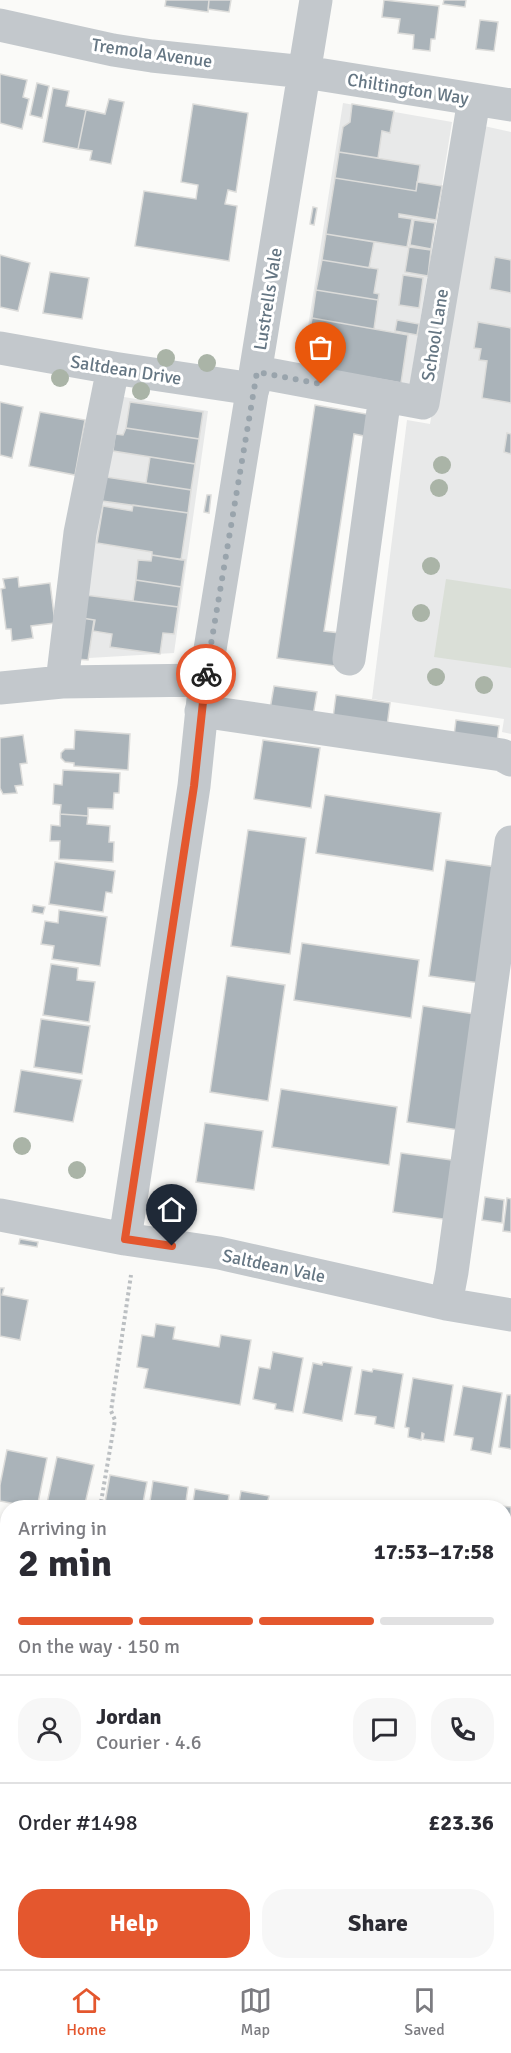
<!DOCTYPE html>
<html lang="en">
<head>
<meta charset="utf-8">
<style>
	body { margin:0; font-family:Signika,sans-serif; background:#f7f7f7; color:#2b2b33; height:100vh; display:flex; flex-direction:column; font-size:22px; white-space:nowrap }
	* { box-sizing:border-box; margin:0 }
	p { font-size:20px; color:#7c7c81 }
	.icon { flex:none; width:33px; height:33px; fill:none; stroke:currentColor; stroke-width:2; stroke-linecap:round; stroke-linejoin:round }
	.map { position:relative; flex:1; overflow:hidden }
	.details { position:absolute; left:0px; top:1500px; width:512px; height:470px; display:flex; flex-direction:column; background:#fff; border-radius:24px 24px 0 0; box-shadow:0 3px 9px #0003 }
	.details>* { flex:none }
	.pin { position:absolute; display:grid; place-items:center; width:51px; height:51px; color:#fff; margin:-62px -26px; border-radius:50% 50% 50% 0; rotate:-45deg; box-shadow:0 0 6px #0007 }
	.pin .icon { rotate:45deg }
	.courier { position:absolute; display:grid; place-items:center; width:60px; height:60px; margin:-30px; border:4px solid #e4572e; border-radius:50%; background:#fff; color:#222; box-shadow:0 2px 8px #0007 }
	.overview em { font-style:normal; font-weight:700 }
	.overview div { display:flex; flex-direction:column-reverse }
	.overview { display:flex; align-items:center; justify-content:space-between; height:102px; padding:0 18px }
	h1 { font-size:39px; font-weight:700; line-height:45px }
	.bar { display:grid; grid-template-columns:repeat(4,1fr); gap:9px 6px; align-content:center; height:72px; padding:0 18px }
	.bar i { height:8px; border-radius:4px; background:#e1e1e2 }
	.bar .on { background:#e4572e }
	.bar p { grid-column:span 4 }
	.line { display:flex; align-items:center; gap:15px; padding:0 18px; border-top:2px solid #e1e1e2 }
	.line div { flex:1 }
	.round { display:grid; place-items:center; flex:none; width:63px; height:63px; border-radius:24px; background:#f7f7f7 }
	.action { display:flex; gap:12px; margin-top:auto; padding:12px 18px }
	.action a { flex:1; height:69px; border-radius:24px; background:#e4572e; color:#fff; font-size:24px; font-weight:700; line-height:69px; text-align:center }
	.action a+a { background:#f7f7f7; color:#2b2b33 }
	.dock { display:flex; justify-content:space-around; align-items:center; height:84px; border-top:2px solid #e1e1e2; background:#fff; font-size:16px; color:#7c7c81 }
	.dock a { display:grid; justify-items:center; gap:3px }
	.dock .on { color:#e4572e }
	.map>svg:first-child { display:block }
</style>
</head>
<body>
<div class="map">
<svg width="511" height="1969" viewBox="0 0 511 1969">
	<rect width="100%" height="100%" fill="#fafaf8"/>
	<!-- built -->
	<path fill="#e8e9e9" d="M343,103L452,122L410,384L302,365Z
		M484,126L511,132V734L502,732L504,719L372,699L407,420L430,424L479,131Z
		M94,392L208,411L174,653L55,660Z"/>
	<!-- green -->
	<path fill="#dadfd7" d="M446,579L511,589V668L434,657Z"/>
	<!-- building -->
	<path fill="#aab3b9" stroke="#dcdcda" stroke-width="1.5" d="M166,0H209L208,12L165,6Z
		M209,0H231L229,12L208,9Z
		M384,0L439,6L435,39H431L430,51L413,49L414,35L398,33L400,19L382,17Z
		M444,0H466L465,7L443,4Z
		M480,20L498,22L494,51L476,49Z
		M0,74L27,80L23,97L29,99L22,129L0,123Z
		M37,83L49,86L42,118L30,115Z
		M53,88L69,91L66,106L86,110L78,149L43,142Z
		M109,99L124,102L111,164L90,160L92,151L78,149L86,110L105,114Z
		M193,104L248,113L236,192L228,190L225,204L237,206L229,261L135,246L144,191L196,199L198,185L181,182Z
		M352,104L394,111L390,133L382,131L378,158L339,152L343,127L350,122Z
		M339,152L420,165L416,191L335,178Z
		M335,178L416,191L417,182L442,186L436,220L399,214V217L412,219L407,247L326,234Z
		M313,207L317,208L314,225L310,224Z
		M414,220L435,223L431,249L410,245Z
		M326,234L374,242L369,268L322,260Z
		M409,247L431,250L428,276L405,272Z
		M0,255L30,263L18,311L0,307Z
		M495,257L511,260V293L490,289Z
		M322,260L378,269L374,293L379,294L378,300L316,290Z
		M50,272L89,278L82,319L43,313Z
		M403,275L423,278L419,308L399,305Z
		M316,290L378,300L374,329L312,318Z
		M312,318L408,335L401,383L303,366Z
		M397,320L419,324L417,335L395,331Z
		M478,322L511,328V403L482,398L487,361L479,360L481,349L474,348Z
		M0,402L23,407L12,458L0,455Z
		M130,402L203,412L199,439L126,428Z
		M315,405L372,415L369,437L354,434L324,631L340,633L335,666L277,658Z
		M40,412L85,420L75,475L29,466Z
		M126,428L199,439L195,464L113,451L115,434L123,435Z
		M507,433L511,434V454L504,452Z
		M150,457L195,464L191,490L146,483Z
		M106,477L191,490L188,513L102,501Z
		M207,495H211L209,513L204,512Z
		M133,505L188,513L181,560L152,555V552L97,543L103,506L132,511Z
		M152,555L185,560L181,587L136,580L138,560L151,561Z
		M18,577L19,587L50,583L55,623L31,626L33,638L12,641L11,629H6L1,589L5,588L3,579Z
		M136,580L181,587L178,607L133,601Z
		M85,595L178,607L174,634L163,633L160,654L110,647L112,634L93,631L95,620L82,618Z
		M82,618L94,620L88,660L76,659Z
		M274,686L317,692L313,716L270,709Z
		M336,695L390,703L387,726L333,718Z
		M456,720L499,726L497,742L454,736Z
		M75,730L130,734L128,770L74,766V763L65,762L61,758V753L65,749H74Z
		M23,735L27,763L20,764L23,785L15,786L17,793L3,794L0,788V738Z
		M263,740L320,748L311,808L254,799Z
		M63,770L120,773L119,793H114L113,809L88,808V816L60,814L61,805L53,804L54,784L62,785Z
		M325,795L441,813L433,871L316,853Z
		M60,814L88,816L87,824L110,826L109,842H114L113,862L59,859L60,841H50L51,825L60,826Z
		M248,830L306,838L290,954L231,946Z
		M446,860L504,868L487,984L429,976Z
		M55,862L115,871L112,893L106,892L103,912L49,904Z
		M33,905L45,907L43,914L32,912Z
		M59,910L107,917L100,966L52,959L54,946L41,944L45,921L58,923Z
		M302,943L419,960L411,1018L294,1000Z
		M51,964L78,968L77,980L95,982L89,1022L43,1015Z
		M227,976L285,985L268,1101L210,1092Z
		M423,1006L481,1015L465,1131L407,1122Z
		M41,1019L90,1026L82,1074L34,1067Z
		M21,1070L82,1080L73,1122L14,1112Z
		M281,1089L397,1107L389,1165L272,1147Z
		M205,1123L263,1131L254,1190L196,1182Z
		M401,1153L459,1161L450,1220L393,1212Z
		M485,1197L504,1200L502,1223L482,1220Z
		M507,1198L511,1199V1232L503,1231Z
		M20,1239L38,1242L37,1247L19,1244Z
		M0,1288H4L2,1295L28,1300L20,1340L0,1336Z
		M156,1324L175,1327L173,1339L219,1347L221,1335L251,1340L240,1405L144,1388L148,1369L137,1367L142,1335L154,1337Z
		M273,1352L303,1358L293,1412L275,1409L276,1404L253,1399L259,1367L270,1369Z
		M323,1362L352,1367L342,1421L303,1413L313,1363L322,1365Z
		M373,1369L403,1374L394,1428L375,1424L376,1417L355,1414L362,1370L372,1372Z
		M413,1378L453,1385L444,1442L423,1439L424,1434L422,1433L421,1440L408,1437L409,1428L405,1427Z
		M463,1386L502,1393L491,1454L471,1450L473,1438L454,1435Z
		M507,1395H511V1449L499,1447Z
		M7,1450L47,1458L37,1508L0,1501V1485Z
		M57,1457L94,1465L84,1508H46Z
		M110,1475L147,1482L142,1508H104Z
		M153,1481L188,1487L185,1508H149Z
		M195,1489L229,1495L227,1508H192Z
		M241,1491L269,1496L267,1504H273L272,1508H238Z
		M501,1506L511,1507V1525L504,1524V1508H501Z
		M504,1544L511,1545L504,1585Z
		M504,1702L511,1703L504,1733Z
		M508,1728L511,1729V1745L504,1743Z
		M504,1894L511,1896V1937L504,1935Z
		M4,1912L8,1913V1958L4,1956L0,1963V1919Z
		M15,1962H32L28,1969Z
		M66,1962H117L112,1969H73L74,1967Z
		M126,1962H163L159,1969H118L121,1963L124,1965Z"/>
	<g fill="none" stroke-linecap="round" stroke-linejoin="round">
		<!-- path -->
		<path stroke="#bbbfc2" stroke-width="4" stroke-dasharray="3 3" stroke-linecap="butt" d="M100,1508L115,1420L111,1411L131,1275"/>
		<!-- minor -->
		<path stroke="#c3c8cc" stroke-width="33" d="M0,25L113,50L152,56L305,72L511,105
			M0,348L113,368L253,389
			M257,372L423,403L474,100
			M349,659L385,396
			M62,682L80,533L113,368
			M0,688L62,682L205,680
			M201,711L502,755L511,760
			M0,1215L125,1239L219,1253L446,1304L511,1315
			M125,1239L194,786L205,680L316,0
			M446,1304L452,1272L511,842
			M0,1554L8,1555
			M504,1651L511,1652
			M0,1724L8,1713
			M0,1867L8,1868
			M416,1962L438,1969
			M220,1969L223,1962"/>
	</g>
	<!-- trees -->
	<g fill="#aab4a7">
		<circle cx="166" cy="358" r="9"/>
		<circle cx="207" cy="363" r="9"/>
		<circle cx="60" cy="378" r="9"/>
		<circle cx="141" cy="391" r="9"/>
		<circle cx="442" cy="465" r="9"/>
		<circle cx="439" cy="488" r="9"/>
		<circle cx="431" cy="566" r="9"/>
		<circle cx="421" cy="613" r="9"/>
		<circle cx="436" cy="677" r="9"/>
		<circle cx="484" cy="685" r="9"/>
		<circle cx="22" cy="1146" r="9"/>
		<circle cx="77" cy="1170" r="9"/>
	</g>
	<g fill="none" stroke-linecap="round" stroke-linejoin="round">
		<!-- done -->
		<path stroke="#99a4ac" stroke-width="6" stroke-dasharray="0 10.8" d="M206,674L257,372L321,384"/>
		<!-- route -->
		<path stroke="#e4572e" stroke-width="8" d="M172,1246L125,1239L194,786L206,674"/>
	</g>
	<g text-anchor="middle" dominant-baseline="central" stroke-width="6" stroke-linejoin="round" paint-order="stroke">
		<!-- street labels -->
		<g font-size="18" fill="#657683" stroke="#fff">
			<text transform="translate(152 53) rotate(8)">Tremola Avenue</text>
			<text transform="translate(408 89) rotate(9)">Chiltington Way</text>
			<text transform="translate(268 299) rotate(-81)">Lustrells Vale</text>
			<text transform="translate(435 335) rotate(-81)">School Lane</text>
			<text transform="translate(126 370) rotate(9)">Saltdean Drive</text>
			<text transform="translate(274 1266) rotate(12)">Saltdean Vale</text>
		</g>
	</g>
</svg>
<div class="pin" style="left:321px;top:384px;background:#ea580c"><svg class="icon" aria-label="bag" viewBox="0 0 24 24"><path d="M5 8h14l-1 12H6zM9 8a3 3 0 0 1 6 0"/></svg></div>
<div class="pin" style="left:172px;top:1246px;background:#1f2937"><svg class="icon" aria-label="home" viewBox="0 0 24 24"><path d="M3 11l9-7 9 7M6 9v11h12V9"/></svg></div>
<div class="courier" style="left:206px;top:674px"><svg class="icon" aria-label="bike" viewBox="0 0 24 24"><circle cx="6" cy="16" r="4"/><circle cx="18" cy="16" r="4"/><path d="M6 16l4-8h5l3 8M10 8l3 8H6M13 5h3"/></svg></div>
<section class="details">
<div class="overview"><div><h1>2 min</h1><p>Arriving in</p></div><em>17:53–17:58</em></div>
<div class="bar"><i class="on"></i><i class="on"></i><i class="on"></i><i></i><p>On the way · 150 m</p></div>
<div class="line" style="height:108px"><a class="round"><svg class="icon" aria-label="person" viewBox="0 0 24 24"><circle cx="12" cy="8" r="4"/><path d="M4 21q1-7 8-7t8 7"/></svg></a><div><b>Jordan</b><p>Courier · 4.6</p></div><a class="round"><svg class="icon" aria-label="chat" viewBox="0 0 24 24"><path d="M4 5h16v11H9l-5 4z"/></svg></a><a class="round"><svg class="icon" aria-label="phone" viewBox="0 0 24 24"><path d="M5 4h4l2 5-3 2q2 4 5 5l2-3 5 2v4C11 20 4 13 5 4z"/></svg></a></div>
<div class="line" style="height:78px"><div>Order #1498</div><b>£23.36</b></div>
<div class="action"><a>Help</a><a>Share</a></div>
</section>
</div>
<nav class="dock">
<a class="on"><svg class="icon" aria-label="home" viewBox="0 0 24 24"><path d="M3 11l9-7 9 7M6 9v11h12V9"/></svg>Home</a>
<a><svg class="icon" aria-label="map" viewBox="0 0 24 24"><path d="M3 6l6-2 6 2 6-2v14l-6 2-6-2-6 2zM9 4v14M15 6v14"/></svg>Map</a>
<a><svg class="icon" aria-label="saved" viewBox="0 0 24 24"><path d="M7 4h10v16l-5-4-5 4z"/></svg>Saved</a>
</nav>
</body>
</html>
